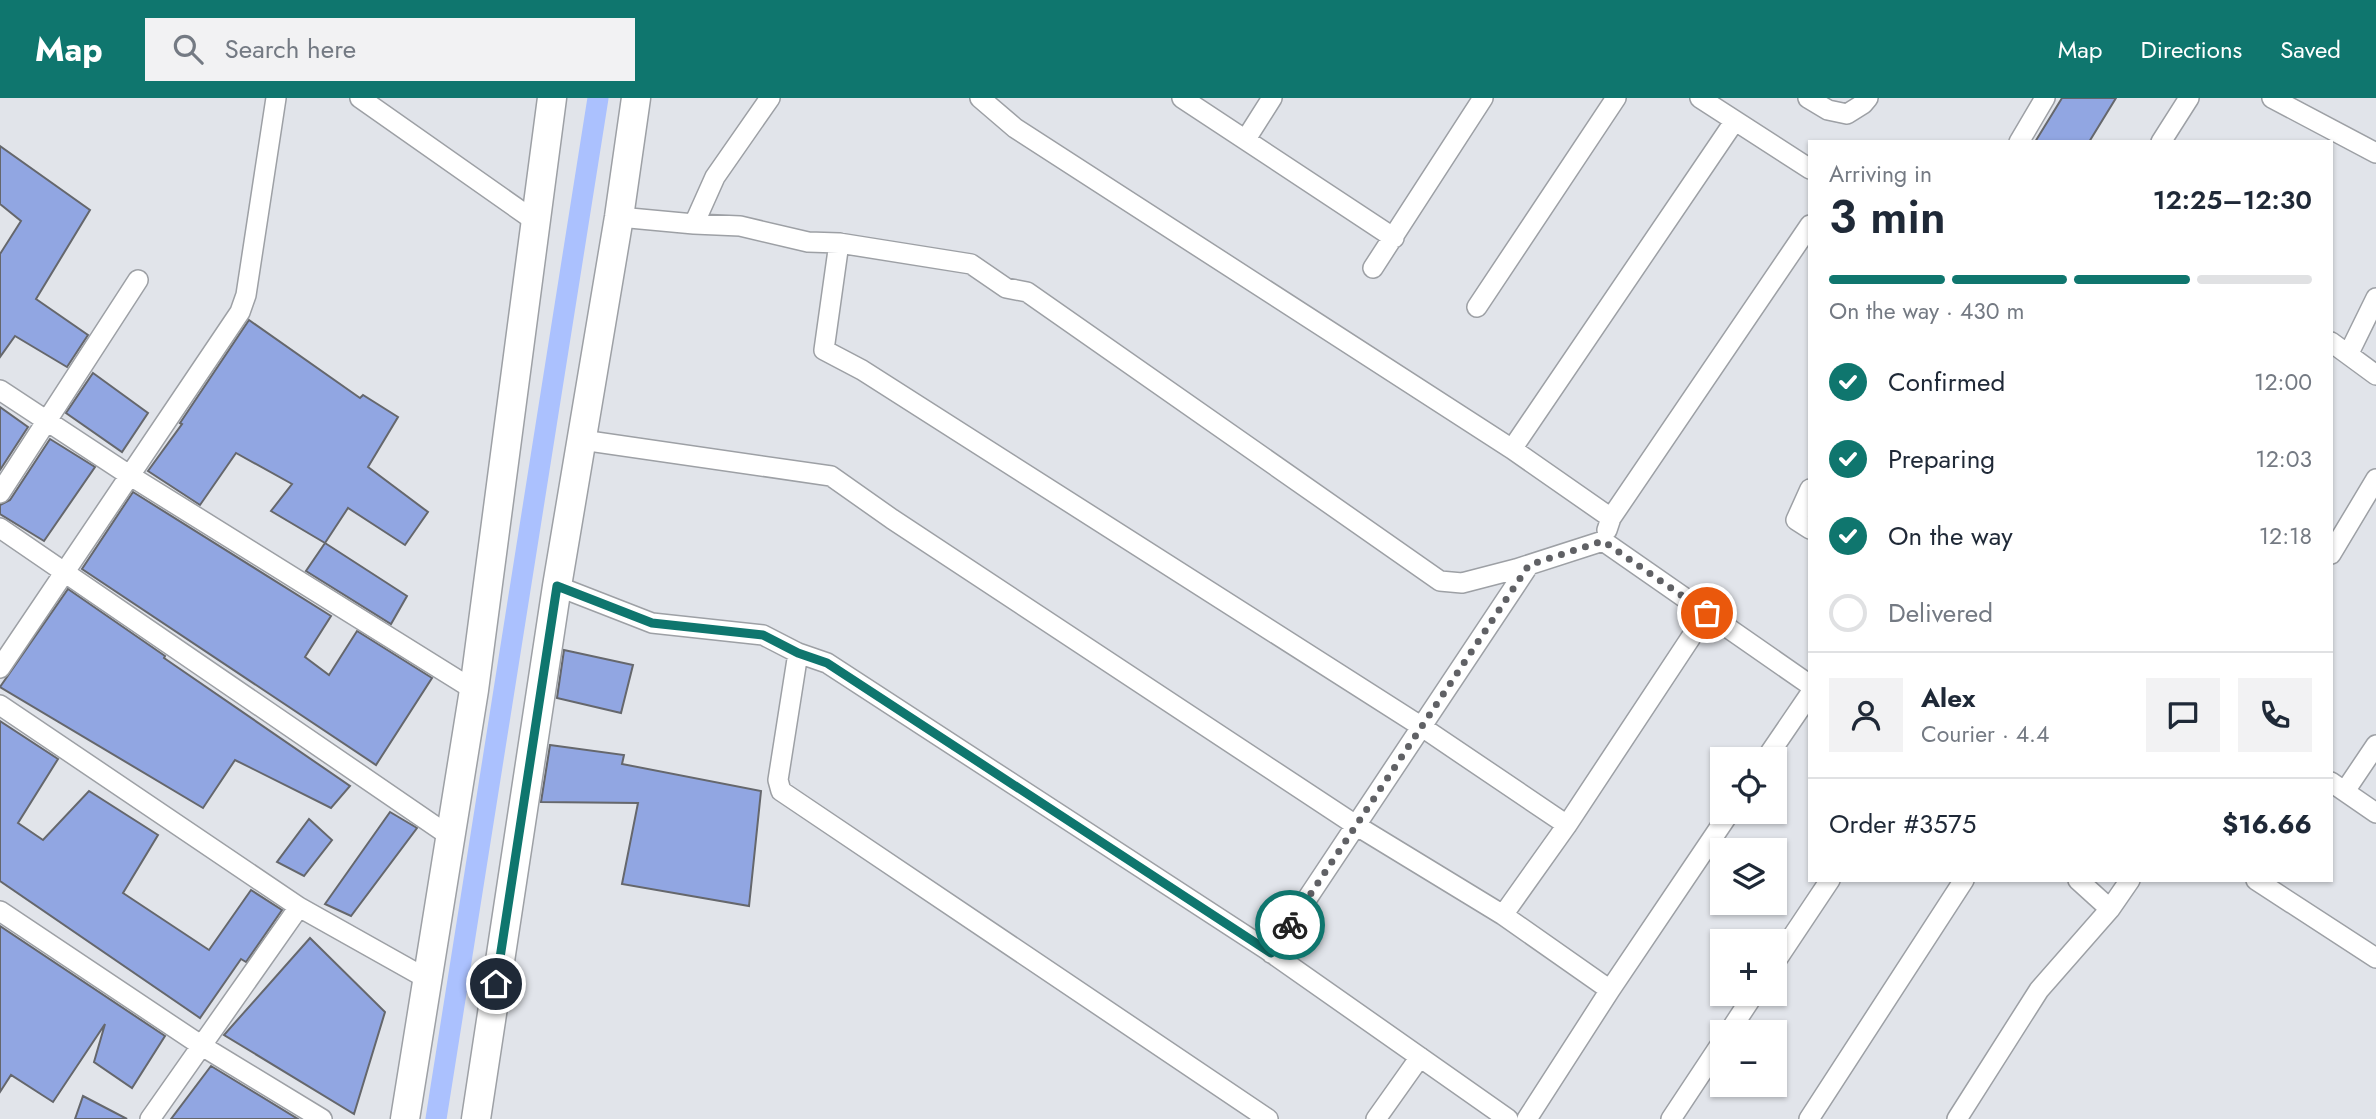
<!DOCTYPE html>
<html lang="en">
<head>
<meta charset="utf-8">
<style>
	body { margin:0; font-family:Jost,sans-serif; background:#f2f2f3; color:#1f2937; height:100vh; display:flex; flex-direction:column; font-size:26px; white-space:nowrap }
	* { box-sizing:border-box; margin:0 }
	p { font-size:23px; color:#747a83 }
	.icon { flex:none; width:38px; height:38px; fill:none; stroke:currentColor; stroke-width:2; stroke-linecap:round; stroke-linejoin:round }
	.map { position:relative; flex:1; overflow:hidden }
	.side { position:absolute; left:1808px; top:42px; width:525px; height:742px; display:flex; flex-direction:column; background:#fff; border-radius:0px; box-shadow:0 2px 5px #0004 }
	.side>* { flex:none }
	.tools { position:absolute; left:1710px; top:649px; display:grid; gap:14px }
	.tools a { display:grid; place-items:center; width:77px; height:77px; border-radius:0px; background:#fff; box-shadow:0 2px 5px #0004; font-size:35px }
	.pin { position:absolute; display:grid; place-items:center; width:60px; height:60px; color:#fff; margin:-30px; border:4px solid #fff; border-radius:50%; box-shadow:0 2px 7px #0007 }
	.courier { position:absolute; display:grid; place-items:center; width:70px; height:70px; margin:-35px; border:5px solid #0f766e; border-radius:50%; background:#fff; color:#222; box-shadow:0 2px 9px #0007 }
	.headline em { font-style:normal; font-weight:600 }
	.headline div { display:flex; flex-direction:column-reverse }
	.headline { display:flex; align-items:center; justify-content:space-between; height:119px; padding:0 21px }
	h1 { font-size:46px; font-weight:600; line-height:52px }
	.bar { display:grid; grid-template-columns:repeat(4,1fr); gap:10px 7px; align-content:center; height:84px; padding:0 21px }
	.bar i { height:9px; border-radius:5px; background:#e0e1e3 }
	.bar .current { background:#0f766e }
	.bar p { grid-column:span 4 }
	.line { display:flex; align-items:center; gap:18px; padding:0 21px; border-top:2px solid #e0e1e3 }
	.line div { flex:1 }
	.round { display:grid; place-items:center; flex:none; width:74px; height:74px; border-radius:0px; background:#f2f2f3 }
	ol { padding:0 21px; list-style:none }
	li { display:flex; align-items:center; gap:21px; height:77px }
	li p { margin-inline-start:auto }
	li .icon { padding:7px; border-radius:50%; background:#0f766e; color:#fff; stroke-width:4 }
	li:last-child { color:#747a83 }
	li i { width:38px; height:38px; border:4px solid #e0e1e3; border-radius:50% }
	header { display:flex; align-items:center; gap:42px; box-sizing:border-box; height:98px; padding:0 35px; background:#0f766e; color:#fff }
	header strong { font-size:33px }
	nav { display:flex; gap:38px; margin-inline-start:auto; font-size:24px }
	.search { width:490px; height:63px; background:#f2f2f3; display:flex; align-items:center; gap:18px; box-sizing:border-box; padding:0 24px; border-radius:0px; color:#747a83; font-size:26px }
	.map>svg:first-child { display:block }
</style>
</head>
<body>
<header>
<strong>Map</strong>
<div class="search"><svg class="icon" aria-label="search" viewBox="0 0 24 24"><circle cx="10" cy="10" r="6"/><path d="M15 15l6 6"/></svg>Search here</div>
<nav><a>Map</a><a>Directions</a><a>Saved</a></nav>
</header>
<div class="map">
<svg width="2376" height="1021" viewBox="0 0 2376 1021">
	<rect width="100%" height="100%" fill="#e1e4ea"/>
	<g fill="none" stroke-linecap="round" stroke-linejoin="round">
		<!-- canal -->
		<path stroke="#abc1fe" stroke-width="21" d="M436,1021L598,0"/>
	</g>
	<!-- building -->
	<path fill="#91a6e2" stroke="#65676c" stroke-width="2" d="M2062,0H2116L2089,44H2035Z
		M0,48L90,112L36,201L88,237L67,269L15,238L0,259V156L21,123L0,106Z
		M249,222L360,300L363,297L398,319L368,369L428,414L405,447L348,410L325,445L271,413L292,386L236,355L200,407L148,373L182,326L180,325Z
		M93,275L148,315L122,354L66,315Z
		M0,309L28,329L0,372Z
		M50,341L95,369L44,443L0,416V407L10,402Z
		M133,394L331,518L305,559L329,577L357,533L432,580L376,667L82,471Z
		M325,445L407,498L391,526L306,473Z
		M68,491L165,558L164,560L350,688L331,710L235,662L203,710L0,589Z
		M564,552L633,567L621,615L557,600Z
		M0,623L58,661L18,725L43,742L89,693L158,737L123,795L209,852L251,792L282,812L246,864L241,861L200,920L0,783Z
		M550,647L624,657L622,666L761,693L749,808L622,786L638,705L541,704Z
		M390,714L417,730L351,818L325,806Z
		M309,721L332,742L304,778L277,764Z
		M0,828L165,938L132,990L94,964L105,926L53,1004L11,977L0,994Z
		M310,840L385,914L354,1016L224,937Z
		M211,968L298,1021H171Z
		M83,998L127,1021H75Z"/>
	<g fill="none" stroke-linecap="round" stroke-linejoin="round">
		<!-- street casing -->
		<g stroke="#9da0a5" stroke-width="22">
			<path id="street" d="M360,0L535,123
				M980,0L1015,30L1512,351L1611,420
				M1182,0L1394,140
				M1700,0L1810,71
				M1808,0L1828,12L1847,16L1863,6L1868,0
				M2272,0L2376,55
				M1246,41L1272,0
				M2019,44L2045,0
				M2161,44L2189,0
				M619,119L694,126L740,128L808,144L839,145L971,166L1006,190L1027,194L1440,483L1462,485L1516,471L1603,443L1810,587
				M694,126L715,79L770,0
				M839,145L824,252L862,272L1422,629L1567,727
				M1373,170L1483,0
				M1477,209L1616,0
				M2331,244L2376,277
				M2349,255L2376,200
				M0,292L129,377L474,592
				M582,342L831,378L892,421L1357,728L1503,817L1610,892
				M1512,351L1734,24
				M1810,391L1796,422L1810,431
				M0,395L138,182
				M0,430L451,739
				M1607,432L1611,420L1810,127
				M2331,456L2376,381
				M557,488L652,525L763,537L798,555L827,565L1266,851L1508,1021
				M798,555L778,682L781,693L1268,1021
				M0,570L240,214L246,197L276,0
				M0,607L299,809L429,882
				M1765,662L1810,596
				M2331,684L2376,715
				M2345,693L2376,647
				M2078,782L2110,811
				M2256,782L2376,860
				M0,813L202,948L322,1021
				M1503,817L1567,727L1707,515
				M1271,855L1529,467
				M1774,866L1830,782
				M1729,934L1754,896
				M150,1021L299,809
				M1376,1021L1420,959
				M1527,1021L1610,892L1730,714
				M1671,1021L1722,944
				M1809,1021L1964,782
				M1957,1021L2039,892L2110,811L2130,782"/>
		</g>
		<!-- secondary casing -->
		<g stroke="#9da0a5" stroke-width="31">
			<path id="secondary" d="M405,1021L474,592L552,0
				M476,1021L557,488L619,119L636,0"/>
		</g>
		<!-- street -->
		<use href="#street" stroke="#fff" stroke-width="19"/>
		<!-- secondary -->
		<use href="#secondary" stroke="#fff" stroke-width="28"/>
	</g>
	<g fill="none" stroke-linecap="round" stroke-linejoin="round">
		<!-- done -->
		<path stroke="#606165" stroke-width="7" stroke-dasharray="0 12.6" d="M1290,827L1529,467L1603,443L1707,515"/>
		<!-- route -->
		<path stroke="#0f766e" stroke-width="9" d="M496,886L557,488L652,525L763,537L798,555L827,565L1271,855L1290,827"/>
	</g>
</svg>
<div class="tools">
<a><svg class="icon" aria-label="locate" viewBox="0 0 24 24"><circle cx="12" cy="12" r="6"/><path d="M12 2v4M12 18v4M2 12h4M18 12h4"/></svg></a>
<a><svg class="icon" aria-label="layers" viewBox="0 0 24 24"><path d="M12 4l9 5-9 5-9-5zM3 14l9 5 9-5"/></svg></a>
<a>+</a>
<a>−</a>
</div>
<div class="pin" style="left:1707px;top:515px;background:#ea580c"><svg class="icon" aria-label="bag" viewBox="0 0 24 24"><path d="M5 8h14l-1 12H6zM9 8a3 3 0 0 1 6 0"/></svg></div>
<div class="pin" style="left:496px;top:886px;background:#1f2937"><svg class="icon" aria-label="home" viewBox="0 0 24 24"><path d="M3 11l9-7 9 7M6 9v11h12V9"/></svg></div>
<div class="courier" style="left:1290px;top:827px"><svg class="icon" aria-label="bike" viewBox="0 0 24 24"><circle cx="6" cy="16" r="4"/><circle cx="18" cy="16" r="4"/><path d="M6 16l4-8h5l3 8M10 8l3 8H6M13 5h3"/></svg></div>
<section class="side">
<div class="headline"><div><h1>3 min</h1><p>Arriving in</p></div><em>12:25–12:30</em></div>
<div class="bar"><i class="current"></i><i class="current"></i><i class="current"></i><i></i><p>On the way · 430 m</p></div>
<ol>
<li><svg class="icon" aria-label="check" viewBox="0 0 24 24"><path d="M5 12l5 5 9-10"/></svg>Confirmed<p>12:00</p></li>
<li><svg class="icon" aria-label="check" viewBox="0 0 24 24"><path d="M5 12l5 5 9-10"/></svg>Preparing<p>12:03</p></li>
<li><svg class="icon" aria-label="check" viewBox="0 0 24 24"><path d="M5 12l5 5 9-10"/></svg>On the way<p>12:18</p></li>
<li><i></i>Delivered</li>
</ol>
<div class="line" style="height:126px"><a class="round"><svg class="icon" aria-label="person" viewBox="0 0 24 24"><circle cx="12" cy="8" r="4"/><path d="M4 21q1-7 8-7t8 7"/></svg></a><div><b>Alex</b><p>Courier · 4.4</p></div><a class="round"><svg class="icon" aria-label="chat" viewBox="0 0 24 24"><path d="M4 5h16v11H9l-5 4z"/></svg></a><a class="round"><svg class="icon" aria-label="phone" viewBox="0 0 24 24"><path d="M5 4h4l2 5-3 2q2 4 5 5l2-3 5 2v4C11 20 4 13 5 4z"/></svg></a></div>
<div class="line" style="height:91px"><div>Order #3575</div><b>$16.66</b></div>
</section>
</div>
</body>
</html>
